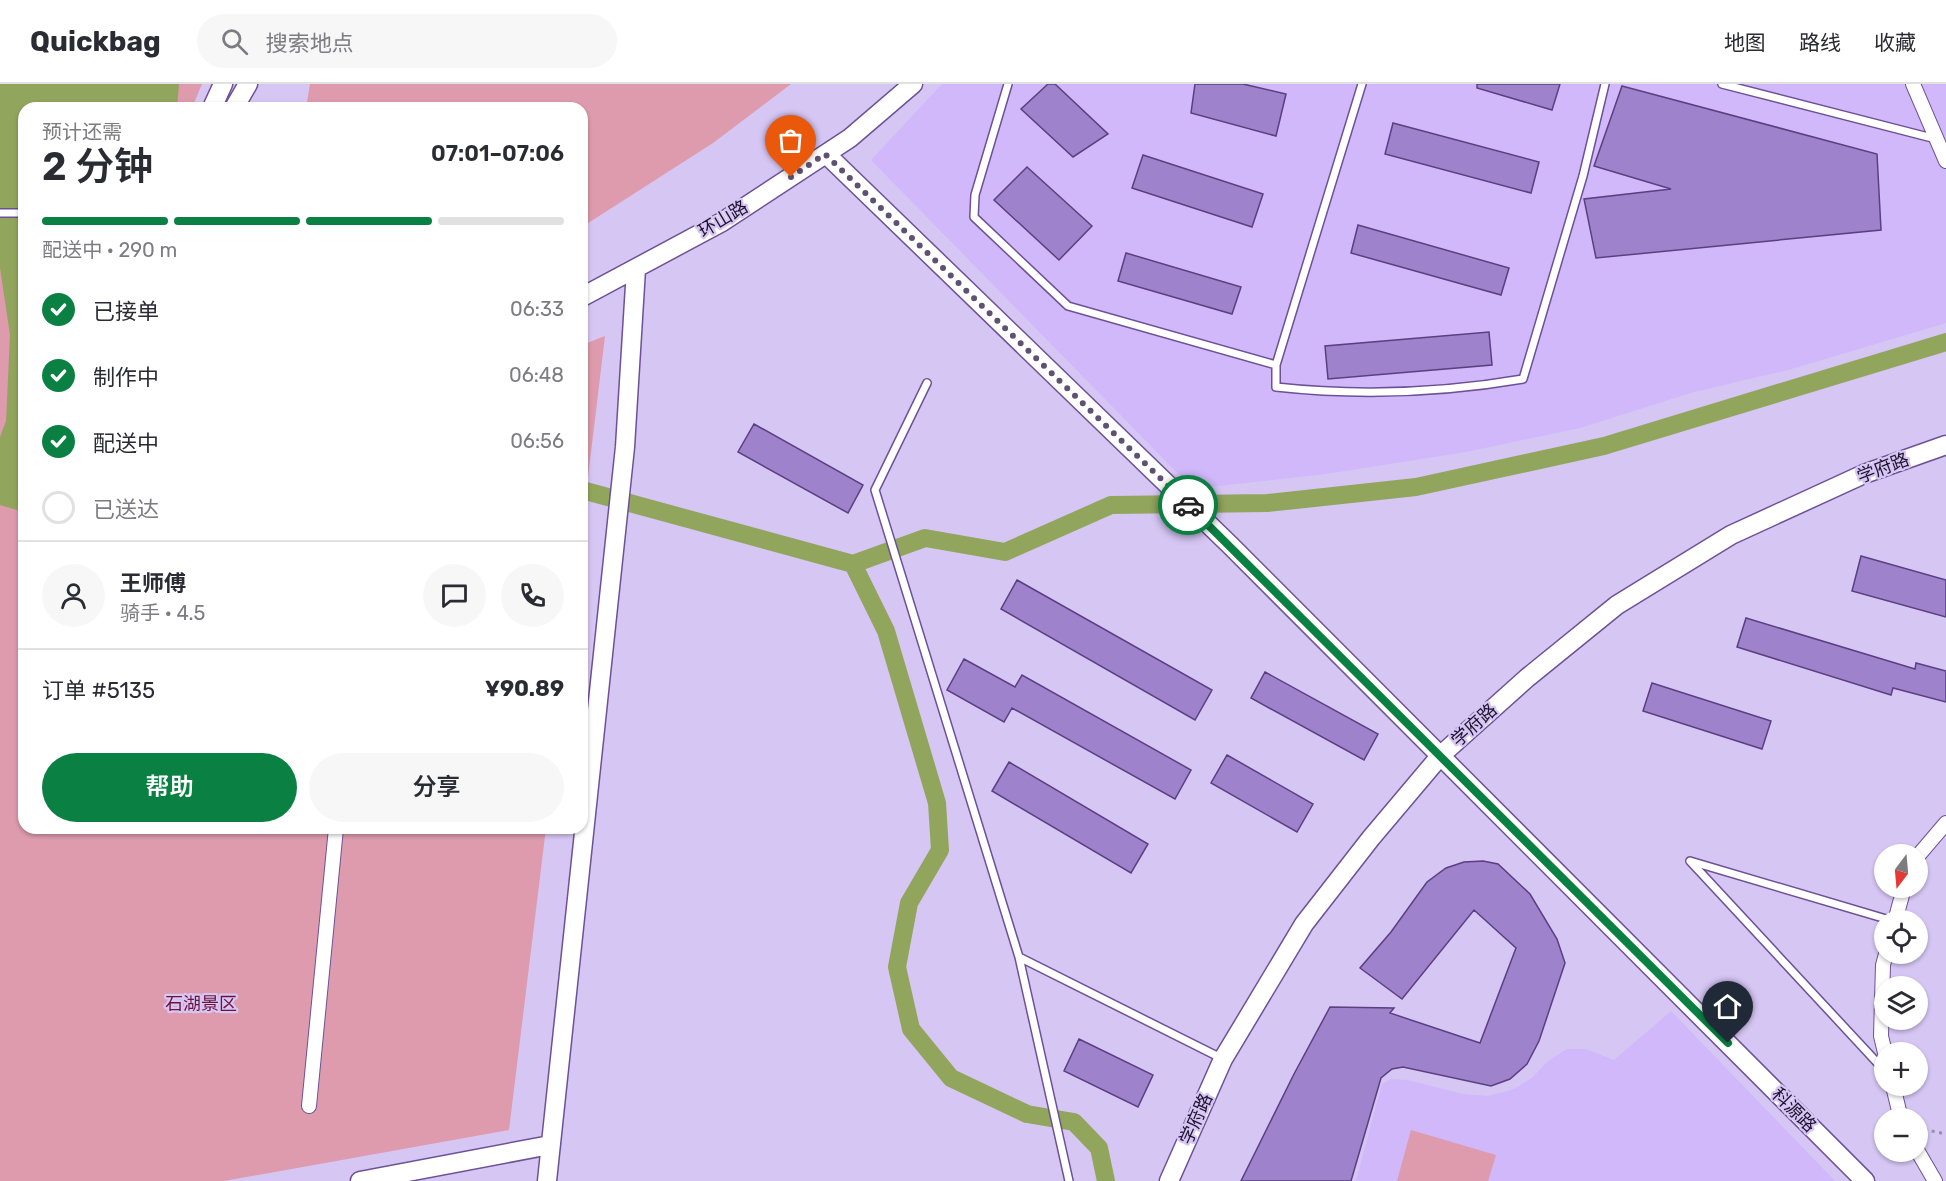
<!DOCTYPE html>
<html lang="zh">
<head>
<meta charset="utf-8">
<style>
	body { margin:0; font-family:Rubik,"Noto Sans SC",sans-serif; background:#f7f7f7; color:#2b2b33; height:100vh; display:flex; flex-direction:column; font-size:22px; white-space:nowrap }
	* { box-sizing:border-box; margin:0 }
	p { font-size:20px; color:#7c7c81 }
	.icon { flex:none; width:33px; height:33px; fill:none; stroke:currentColor; stroke-width:2; stroke-linecap:round; stroke-linejoin:round }
	.map { position:relative; flex:1; overflow:hidden }
	.details { position:absolute; left:18px; top:18px; width:570px; height:732px; display:flex; flex-direction:column; background:#fff; border-radius:18px; box-shadow:0 2px 4px #0004 }
	.details>* { flex:none }
	.needle { width:39px; rotate:196deg }
	.fabs { position:absolute; left:1874px; top:760px; display:grid; gap:12px }
	.fabs a { display:grid; place-items:center; width:54px; height:54px; border-radius:50%; background:#fff; box-shadow:0 2px 4px #0004; font-size:30px }
	.pin { position:absolute; display:grid; place-items:center; width:51px; height:51px; color:#fff; margin:-62px -26px; border-radius:50% 50% 50% 0; rotate:-45deg; box-shadow:0 0 6px #0007 }
	.pin .icon { rotate:45deg }
	.courier { position:absolute; display:grid; place-items:center; width:60px; height:60px; margin:-30px; border:4px solid #0b8043; border-radius:50%; background:#fff; color:#222; box-shadow:0 2px 8px #0007 }
	.headline em { font-style:normal; font-weight:600 }
	.headline div { display:flex; flex-direction:column-reverse }
	.headline { display:flex; align-items:center; justify-content:space-between; height:102px; padding:0 24px }
	h1 { font-size:39px; font-weight:600; line-height:45px }
	.bar { display:grid; grid-template-columns:repeat(4,1fr); gap:9px 6px; align-content:center; height:72px; padding:0 24px }
	.bar i { height:8px; border-radius:4px; background:#e1e1e2 }
	.bar .active { background:#0b8043 }
	.bar p { grid-column:span 4 }
	.line { display:flex; align-items:center; gap:15px; padding:0 24px; border-top:2px solid #e1e1e2 }
	.line div { flex:1 }
	.round { display:grid; place-items:center; flex:none; width:63px; height:63px; border-radius:32px; background:#f7f7f7 }
	ol { padding:0 24px; list-style:none }
	li { display:flex; align-items:center; gap:18px; height:66px }
	li p { margin-inline-start:auto }
	li .icon { padding:6px; border-radius:50%; background:#0b8043; color:#fff; stroke-width:4 }
	li:last-child { color:#7c7c81 }
	li i { width:33px; height:33px; border:3px solid #e1e1e2; border-radius:50% }
	.primary-button { display:flex; gap:12px; margin-top:auto; padding:12px 24px }
	.primary-button a { flex:1; height:69px; border-radius:36px; background:#0b8043; color:#fff; font-size:24px; font-weight:600; line-height:69px; text-align:center }
	.primary-button a+a { background:#f7f7f7; color:#2b2b33 }
	header { display:flex; align-items:center; gap:36px; box-sizing:border-box; height:84px; padding:0 30px; background:#fff; border-bottom:2px solid #e1e1e2 }
	header strong { font-size:28px }
	nav { display:flex; gap:33px; margin-inline-start:auto; font-size:21px }
	.search { width:420px; height:54px; background:#f7f7f7; display:flex; align-items:center; gap:15px; box-sizing:border-box; padding:0 21px; border-radius:33px; color:#7c7c81; font-size:22px }
	.map>svg:first-child { display:block }
</style>
</head>
<body>
<header>
<strong>Quickbag</strong>
<div class="search"><svg class="icon" aria-label="search" viewBox="0 0 24 24"><circle cx="10" cy="10" r="6"/><path d="M15 15l6 6"/></svg>搜索地点</div>
<nav><a>地图</a><a>路线</a><a>收藏</a></nav>
</header>
<div class="map">
<svg width="1946" height="1097" viewBox="0 0 1946 1097">
	<rect width="100%" height="100%" fill="#d6c6f4"/>
	<!-- built -->
	<path fill="#d0b8fa" d="M942,0H1946V239L1788,286L1694,308L1580,344L1466,368L1326,390L1193,405L871,76Z
		M1671,927L1835,1097H1356L1382,1000L1391,995L1407,996L1463,1010L1488,1012L1514,1005L1532,994L1548,977L1567,965H1586L1614,976Z"/>
	<!-- green -->
	<path fill="#dd9bad" d="M0,0H202L192,24H24V744H546L509,1046L224,1097H0Z
		M310,0H791L713,59L582,143V24H306Z
		M605,252L582,443V261Z
		M1411,1046L1496,1071L1488,1097H1397Z"/>
	<!-- water -->
	<path fill="#92a55d" d="M0,0H179L177,24H24V428L0,421V353L6,337L10,251L0,184Z"/>
	<g fill="none" stroke-linecap="round" stroke-linejoin="round">
		<!-- canal -->
		<path stroke="#92a55d" stroke-width="18" d="M582,406L853,480L925,454L1005,468L1111,421L1268,419L1416,403L1604,362L1946,258
			M853,480L886,547L937,719L940,766L909,819L897,883L911,945L951,994L1027,1030L1074,1038L1099,1064L1106,1097"/>
	</g>
	<!-- building -->
	<path fill="#9e82cb" stroke="#5b3f81" stroke-width="1.5" d="M1048,0H1055L1108,50L1073,73L1021,25Z
		M1195,0H1243L1286,10L1276,52L1191,29Z
		M1477,0H1560L1552,26L1477,4Z
		M1622,2L1877,70L1881,146L1596,174L1584,115L1671,105L1594,82Z
		M1393,39L1539,78L1531,109L1385,70Z
		M1143,71L1263,110L1252,143L1132,104Z
		M1027,83L1092,142L1059,176L994,116Z
		M1358,141L1509,184L1501,211L1351,169Z
		M1126,169L1241,203L1232,230L1118,197Z
		M1489,248L1492,281L1328,295L1325,262Z
		M754,340L863,401L848,429L738,368Z
		M1861,472L1946,496V533L1852,507Z
		M1017,496L1212,606L1195,636L1001,525Z
		M1746,534L1915,585L1916,579L1946,587V618L1893,604L1891,611L1737,563Z
		M964,575L1015,603L1022,591L1191,686L1175,715L1012,624L1004,638L947,606Z
		M1265,588L1378,650L1364,676L1251,614Z
		M1652,599L1771,637L1762,665L1643,627Z
		M1227,671L1313,720L1297,748L1211,699Z
		M1009,678L1148,760L1131,789L992,707Z
		M1483,777L1498,780L1530,810L1557,855L1565,879L1539,957L1527,980L1510,995L1491,1002L1403,983L1392,985L1381,994L1351,1097H1241L1294,990L1330,923L1394,924L1390,929L1480,959L1516,864L1474,826L1402,915L1360,884L1391,848L1427,798L1446,784L1464,778Z
		M1079,955L1153,991L1138,1023L1064,987Z"/>
	<g fill="none" stroke-linecap="round" stroke-linejoin="round">
		<!-- service casing -->
		<g stroke="#6d5196" stroke-width="10">
			<path id="service" d="M1008,0L975,111L974,133L1068,222L1276,281
				M1362,0L1276,281V303C1358,312 1441,309 1523,295L1583,92L1605,0
				M1722,0L1936,55
				M0,129H24
				M927,299L875,406L1019,873L1221,974
				M1019,873L1069,1097
				M1884,986L1690,777L1893,837"/>
		</g>
		<!-- minor casing -->
		<g stroke="#6d5196" stroke-width="16">
			<path id="minor" d="M1913,0L1946,77
				M1917,773L1946,739
				M1895,837L1904,804
				M1885,969L1881,952L1883,881L1886,870
				M1893,1002L1901,1035
				M309,1022L336,744
				M1917,1066L1935,1097"/>
		</g>
		<!-- tertiary casing -->
		<g stroke="#6d5196" stroke-width="21">
			<path id="tertiary" d="M212,24L223,0
				M234,24L248,0
				M826,70L1230,461L1865,1097
				M582,213L722,138L850,54L913,0
				M360,1097L550,1061
				M547,1097L625,363L636,185
				M1169,1097L1223,975L1304,840L1371,754L1441,671L1527,594L1617,521L1731,451L1864,390L1946,361"/>
		</g>
		<!-- path -->
		<path stroke="#9a8bb4" stroke-width="3" stroke-dasharray="3 4.5" stroke-linecap="butt" d="M1917,1044L1946,1050"/>
		<!-- service -->
		<use href="#service" stroke="#fff" stroke-width="7"/>
		<!-- minor -->
		<use href="#minor" stroke="#fff" stroke-width="14"/>
		<!-- tertiary -->
		<use href="#tertiary" stroke="#fff" stroke-width="18"/>
	</g>
	<g fill="none" stroke-linecap="round" stroke-linejoin="round">
		<!-- done -->
		<path stroke="#5e5173" stroke-width="6" stroke-dasharray="0 10.8" d="M791,93L825,70L1188,421"/>
		<!-- route -->
		<path stroke="#0b8043" stroke-width="8" d="M1188,421L1728,959"/>
	</g>
	<g text-anchor="middle" dominant-baseline="central" stroke-width="4.5" stroke-linejoin="round" paint-order="stroke">
		<!-- street labels -->
		<g font-size="18" fill="#1e122e" stroke="#d6c6f4">
			<text transform="translate(723 135) rotate(-31)">环山路</text>
			<text transform="translate(1883 384) rotate(-21)">学府路</text>
			<text transform="translate(1474 641) rotate(-42)">学府路</text>
			<text transform="translate(1794 1026) rotate(45)">科源路</text>
			<text transform="translate(1196 1035) rotate(-66)">学府路</text>
		</g>
		<!-- park labels -->
		<g font-size="18" fill="#6f1239" stroke="#d6c6f4">
			<text x="201" y="920">石湖景区</text>
		</g>
	</g>
</svg>
<div class="fabs">
<a><svg class="needle" viewBox="-14 -14 28 28"><path d="M0-13l5 13h-10z" fill="#e53935"/><path d="M0 13l5-13h-10z" fill="#7c7c81"/></svg></a>
<a><svg class="icon" aria-label="locate" viewBox="0 0 24 24"><circle cx="12" cy="12" r="6"/><path d="M12 2v4M12 18v4M2 12h4M18 12h4"/></svg></a>
<a><svg class="icon" aria-label="layers" viewBox="0 0 24 24"><path d="M12 4l9 5-9 5-9-5zM3 14l9 5 9-5"/></svg></a>
<a>+</a>
<a>−</a>
</div>
<div class="pin" style="left:791px;top:93px;background:#ea580c"><svg class="icon" aria-label="bag" viewBox="0 0 24 24"><path d="M5 8h14l-1 12H6zM9 8a3 3 0 0 1 6 0"/></svg></div>
<div class="pin" style="left:1728px;top:959px;background:#1f2937"><svg class="icon" aria-label="home" viewBox="0 0 24 24"><path d="M3 11l9-7 9 7M6 9v11h12V9"/></svg></div>
<div class="courier" style="left:1188px;top:421px"><svg class="icon" aria-label="car" viewBox="0 0 24 24"><path d="M5 17H2v-5l4-1 3-4h7l3 4 3 1v5h-3M9 17h6M6 11h13"/><circle cx="7" cy="17" r="2"/><circle cx="17" cy="17" r="2"/></svg></div>
<section class="details">
<div class="headline"><div><h1>2 分钟</h1><p>预计还需</p></div><em>07:01–07:06</em></div>
<div class="bar"><i class="active"></i><i class="active"></i><i class="active"></i><i></i><p>配送中 · 290 m</p></div>
<ol>
<li><svg class="icon" aria-label="check" viewBox="0 0 24 24"><path d="M5 12l5 5 9-10"/></svg>已接单<p>06:33</p></li>
<li><svg class="icon" aria-label="check" viewBox="0 0 24 24"><path d="M5 12l5 5 9-10"/></svg>制作中<p>06:48</p></li>
<li><svg class="icon" aria-label="check" viewBox="0 0 24 24"><path d="M5 12l5 5 9-10"/></svg>配送中<p>06:56</p></li>
<li><i></i>已送达</li>
</ol>
<div class="line" style="height:108px"><a class="round"><svg class="icon" aria-label="person" viewBox="0 0 24 24"><circle cx="12" cy="8" r="4"/><path d="M4 21q1-7 8-7t8 7"/></svg></a><div><b>王师傅</b><p>骑手 · 4.5</p></div><a class="round"><svg class="icon" aria-label="chat" viewBox="0 0 24 24"><path d="M4 5h16v11H9l-5 4z"/></svg></a><a class="round"><svg class="icon" aria-label="phone" viewBox="0 0 24 24"><path d="M5 4h4l2 5-3 2q2 4 5 5l2-3 5 2v4C11 20 4 13 5 4z"/></svg></a></div>
<div class="line" style="height:78px"><div>订单 #5135</div><b>¥90.89</b></div>
<div class="primary-button"><a>帮助</a><a>分享</a></div>
</section>
</div>
</body>
</html>
